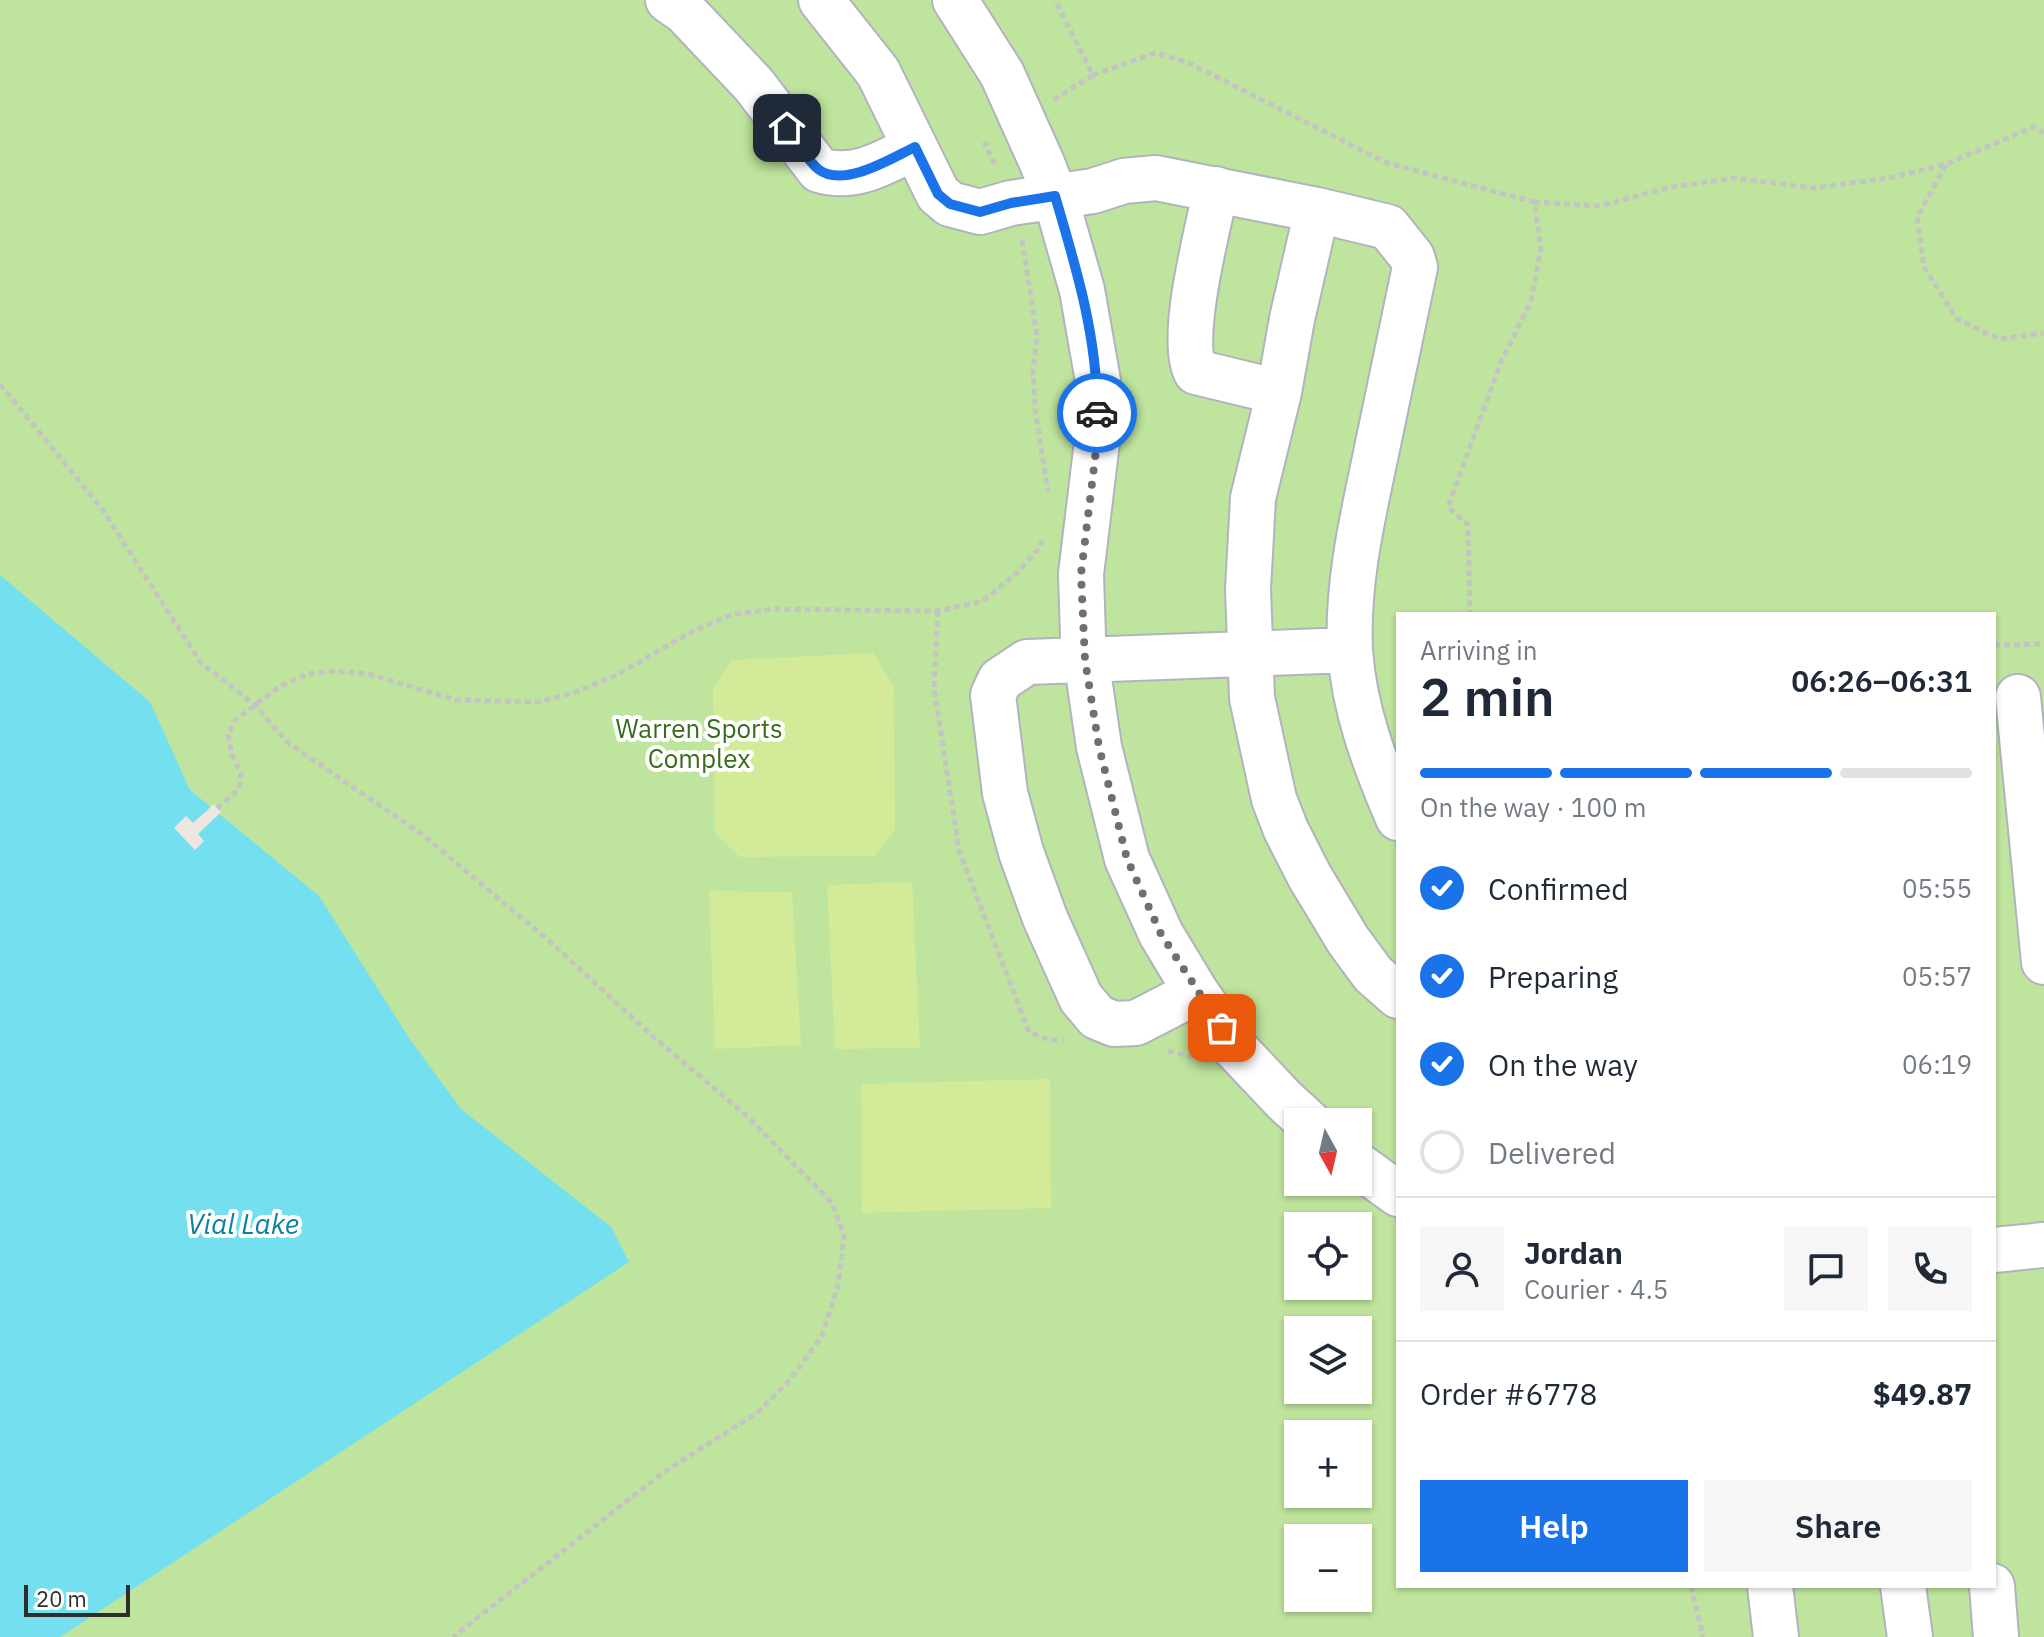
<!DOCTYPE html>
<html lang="en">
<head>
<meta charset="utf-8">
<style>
	body { margin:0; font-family:"IBM Plex Sans",sans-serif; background:#f6f6f7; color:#1f2937; height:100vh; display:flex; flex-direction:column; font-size:30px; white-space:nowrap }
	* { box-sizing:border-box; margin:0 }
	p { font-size:26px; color:#747a83 }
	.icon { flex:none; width:44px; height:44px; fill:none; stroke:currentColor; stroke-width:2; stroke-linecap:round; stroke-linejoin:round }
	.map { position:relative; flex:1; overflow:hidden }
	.drawer { position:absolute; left:1396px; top:612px; width:600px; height:976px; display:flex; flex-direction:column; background:#fff; border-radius:0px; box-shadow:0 2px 6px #0004 }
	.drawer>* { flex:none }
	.needle { width:52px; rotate:172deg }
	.tools { position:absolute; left:1284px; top:1108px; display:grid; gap:16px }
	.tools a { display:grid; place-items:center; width:88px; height:88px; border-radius:0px; background:#fff; box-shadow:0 2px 6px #0004; font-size:40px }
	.scale { position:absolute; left:24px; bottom:20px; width:106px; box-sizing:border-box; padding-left:8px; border:4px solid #2d2d2d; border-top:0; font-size:22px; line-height:28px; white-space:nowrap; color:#2d2d2d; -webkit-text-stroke:6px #fff; paint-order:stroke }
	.pin { position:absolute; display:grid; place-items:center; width:68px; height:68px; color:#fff; margin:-34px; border-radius:16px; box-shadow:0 4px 12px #0006 }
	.courier { position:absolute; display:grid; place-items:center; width:80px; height:80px; margin:-40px; border:6px solid #1a73e8; border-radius:50%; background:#fff; color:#222; box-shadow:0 2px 10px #0007 }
	.summary em { font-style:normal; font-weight:600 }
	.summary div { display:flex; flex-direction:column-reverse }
	.summary { display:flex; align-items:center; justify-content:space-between; height:136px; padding:0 24px }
	h1 { font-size:52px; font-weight:600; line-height:60px }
	.bar { display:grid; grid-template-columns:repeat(4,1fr); gap:12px 8px; align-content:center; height:96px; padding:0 24px }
	.bar i { height:10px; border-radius:6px; background:#e0e1e3 }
	.bar .on { background:#1a73e8 }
	.bar p { grid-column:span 4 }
	.line { display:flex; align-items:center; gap:20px; padding:0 24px; border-top:2px solid #e0e1e3 }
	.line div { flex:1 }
	.round { display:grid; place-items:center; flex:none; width:84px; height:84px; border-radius:0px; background:#f6f6f7 }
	ol { padding:0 24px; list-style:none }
	li { display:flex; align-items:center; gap:24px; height:88px }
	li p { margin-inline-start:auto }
	li .icon { padding:8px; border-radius:50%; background:#1a73e8; color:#fff; stroke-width:4 }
	li:last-child { color:#747a83 }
	li i { width:44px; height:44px; border:4px solid #e0e1e3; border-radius:50% }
	.cta { display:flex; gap:16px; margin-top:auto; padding:16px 24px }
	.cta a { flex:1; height:92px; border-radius:0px; background:#1a73e8; color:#fff; font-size:32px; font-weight:600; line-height:92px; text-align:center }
	.cta a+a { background:#f6f6f7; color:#1f2937 }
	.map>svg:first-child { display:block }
</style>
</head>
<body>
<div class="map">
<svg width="2044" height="1637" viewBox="0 0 2044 1637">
	<rect width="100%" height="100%" fill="#eee6e0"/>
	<!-- green -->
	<path fill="#bfe49d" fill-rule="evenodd" d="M0,0H2044V1637H0ZM1398,614H1994V1586H1398ZM1298,1122H1358V1182H1298ZM1298,1226H1358V1286H1298ZM1298,1330H1358V1390H1298ZM1298,1434H1358V1494H1298ZM1298,1538H1358V1598H1298Z"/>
	<!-- pitch -->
	<path fill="#d3eb99" d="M873,653L894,686L895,830L874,856L740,857L715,834L713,688L732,660Z
		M912,882L920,1048L835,1049L827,885Z
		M709,891L792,892L801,1045L715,1049Z
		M1050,1079L1051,1208L862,1213L861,1084Z"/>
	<!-- water -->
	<path fill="#74dfef" d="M0,575L150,702L190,790L319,896L409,1038L461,1109L611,1227L629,1262L60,1637H0Z"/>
	<!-- pier -->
	<path fill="#eee6e0" d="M214,804L221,812L198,834L204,841L195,850L174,828L186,816L193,823Z"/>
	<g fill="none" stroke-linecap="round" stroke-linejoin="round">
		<!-- minor casing -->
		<g stroke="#b0b4bd" stroke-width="48">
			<path id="minor" d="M668,0L684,11L754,85L819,170C855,181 883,163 915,147
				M821,0L878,72L938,194L950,204L980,212L1011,203L1093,191L1124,181L1156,178L1317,210L1388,227L1412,257L1415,267C1401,332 1388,398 1374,463C1361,524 1347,587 1350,650C1354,710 1375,764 1398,818
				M955,0L1002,74L1042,163L1055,196L1082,290L1098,381L1097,442L1081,574L1083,637L1099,747L1127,859L1161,934L1196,992L1234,1047L1284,1100L1308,1122
				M1216,189C1208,229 1178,339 1196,372L1279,392
				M1317,210L1292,319L1279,392L1253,498L1248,589L1252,698L1274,799L1286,830L1310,877L1348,940L1373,974L1398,996
				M2018,697L2044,962
				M1196,992L1136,1023L1114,1024L1097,1017L1081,998L1045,918L1021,852L1005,793L993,695L1000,680L1027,662L1350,650
				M1358,1165L1398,1194
				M1994,1250L2044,1245
				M1770,1586L1776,1637
				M1903,1586L1910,1637
				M1992,1586L1996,1637"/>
		</g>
		<!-- path -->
		<path stroke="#c4c4c4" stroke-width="5" stroke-dasharray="6 4" stroke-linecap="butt" d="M1093,75L1155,53L1187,62L1387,163L1534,202L1541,248L1531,301L1501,362L1448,507L1468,525L1470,614
			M1054,100L1093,75L1055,0
			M988,142L985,144L996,167
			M1946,165L1917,217L1924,267L1957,319L1999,339L2044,333
			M1534,202L1600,206L1671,187L1734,178L1813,188L1890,178L1946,164L2034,127L2044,133
			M1022,240L1037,336L1033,370L1035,409L1048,491
			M0,384L102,509L201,663L255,705L287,742L423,835L554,945L649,1033L749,1118L832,1203L844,1235L838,1286L822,1336L790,1380L757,1413L664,1472L453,1637
			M938,611L934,688L959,850L1029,1032L1050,1040H1063
			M1994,645L2044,644
			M217,808L239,789L241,773L232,755L228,735L234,721L279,687L307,674L337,671L368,674L457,700L538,702L573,693L615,676L693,631L731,615L773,609L938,611L983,601L1018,572L1040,547L1042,541
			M1168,1051L1193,1057
			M1691,1586L1703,1637"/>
		<!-- minor -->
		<use href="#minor" stroke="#fff" stroke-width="44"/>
	</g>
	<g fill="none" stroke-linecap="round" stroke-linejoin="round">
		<!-- done -->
		<path stroke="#716e6c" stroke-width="8" stroke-dasharray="0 14.4" d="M1097,413V442L1081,574L1085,660L1099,747L1127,859L1161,934L1222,1028"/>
		<!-- route -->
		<path stroke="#1a73e8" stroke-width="10" d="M787,128C796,140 806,159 818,169C843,189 892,158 915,147L938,194L950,204L980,212L1011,203L1055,196C1076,267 1098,339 1097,413"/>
	</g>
	<g text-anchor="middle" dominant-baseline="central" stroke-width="8" stroke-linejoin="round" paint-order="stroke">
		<!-- park labels -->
		<g font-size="26" fill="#376c1b" stroke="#fff">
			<text x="699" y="728">Warren Sports<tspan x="699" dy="30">Complex</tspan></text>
		</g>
		<!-- water labels -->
		<g font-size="28" font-style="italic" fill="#0e81a0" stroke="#fff">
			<text x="243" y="1223">Vial Lake</text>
		</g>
	</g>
</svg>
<div class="tools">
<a><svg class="needle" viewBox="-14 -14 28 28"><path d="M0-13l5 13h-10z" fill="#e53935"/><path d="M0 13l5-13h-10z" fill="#747a83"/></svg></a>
<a><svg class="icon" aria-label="locate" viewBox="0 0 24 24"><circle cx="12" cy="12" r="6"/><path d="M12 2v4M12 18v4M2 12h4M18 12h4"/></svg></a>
<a><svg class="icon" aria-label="layers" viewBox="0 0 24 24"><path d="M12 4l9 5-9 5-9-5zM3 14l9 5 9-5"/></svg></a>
<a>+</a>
<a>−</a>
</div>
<div class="scale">20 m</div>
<div class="pin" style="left:1222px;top:1028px;background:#ea580c"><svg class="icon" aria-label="bag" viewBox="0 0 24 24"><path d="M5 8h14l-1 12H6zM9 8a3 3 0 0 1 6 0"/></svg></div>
<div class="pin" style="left:787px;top:128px;background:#1f2937"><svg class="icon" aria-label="home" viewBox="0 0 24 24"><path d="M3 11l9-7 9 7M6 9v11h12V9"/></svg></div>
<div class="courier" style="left:1097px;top:413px"><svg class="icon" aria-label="car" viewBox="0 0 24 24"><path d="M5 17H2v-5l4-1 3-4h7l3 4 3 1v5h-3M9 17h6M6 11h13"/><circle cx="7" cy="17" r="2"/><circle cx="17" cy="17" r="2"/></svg></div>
<section class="drawer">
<div class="summary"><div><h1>2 min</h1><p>Arriving in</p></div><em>06:26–06:31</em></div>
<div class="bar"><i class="on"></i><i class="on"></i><i class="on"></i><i></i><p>On the way · 100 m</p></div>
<ol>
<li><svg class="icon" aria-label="check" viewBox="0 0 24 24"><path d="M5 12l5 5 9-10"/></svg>Confirmed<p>05:55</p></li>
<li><svg class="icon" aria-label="check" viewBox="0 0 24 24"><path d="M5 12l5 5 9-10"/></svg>Preparing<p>05:57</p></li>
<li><svg class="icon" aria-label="check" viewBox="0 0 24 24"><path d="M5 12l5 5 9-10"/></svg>On the way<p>06:19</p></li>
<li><i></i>Delivered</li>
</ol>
<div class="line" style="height:144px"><a class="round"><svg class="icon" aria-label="person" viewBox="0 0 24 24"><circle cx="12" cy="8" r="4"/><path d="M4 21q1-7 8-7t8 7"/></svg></a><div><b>Jordan</b><p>Courier · 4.5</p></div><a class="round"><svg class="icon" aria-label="chat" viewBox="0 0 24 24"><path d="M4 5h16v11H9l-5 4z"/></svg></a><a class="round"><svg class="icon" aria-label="phone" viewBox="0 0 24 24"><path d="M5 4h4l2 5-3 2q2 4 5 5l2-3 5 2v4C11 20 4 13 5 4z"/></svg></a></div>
<div class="line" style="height:104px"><div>Order #6778</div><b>$49.87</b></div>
<div class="cta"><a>Help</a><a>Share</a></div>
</section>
</div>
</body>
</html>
